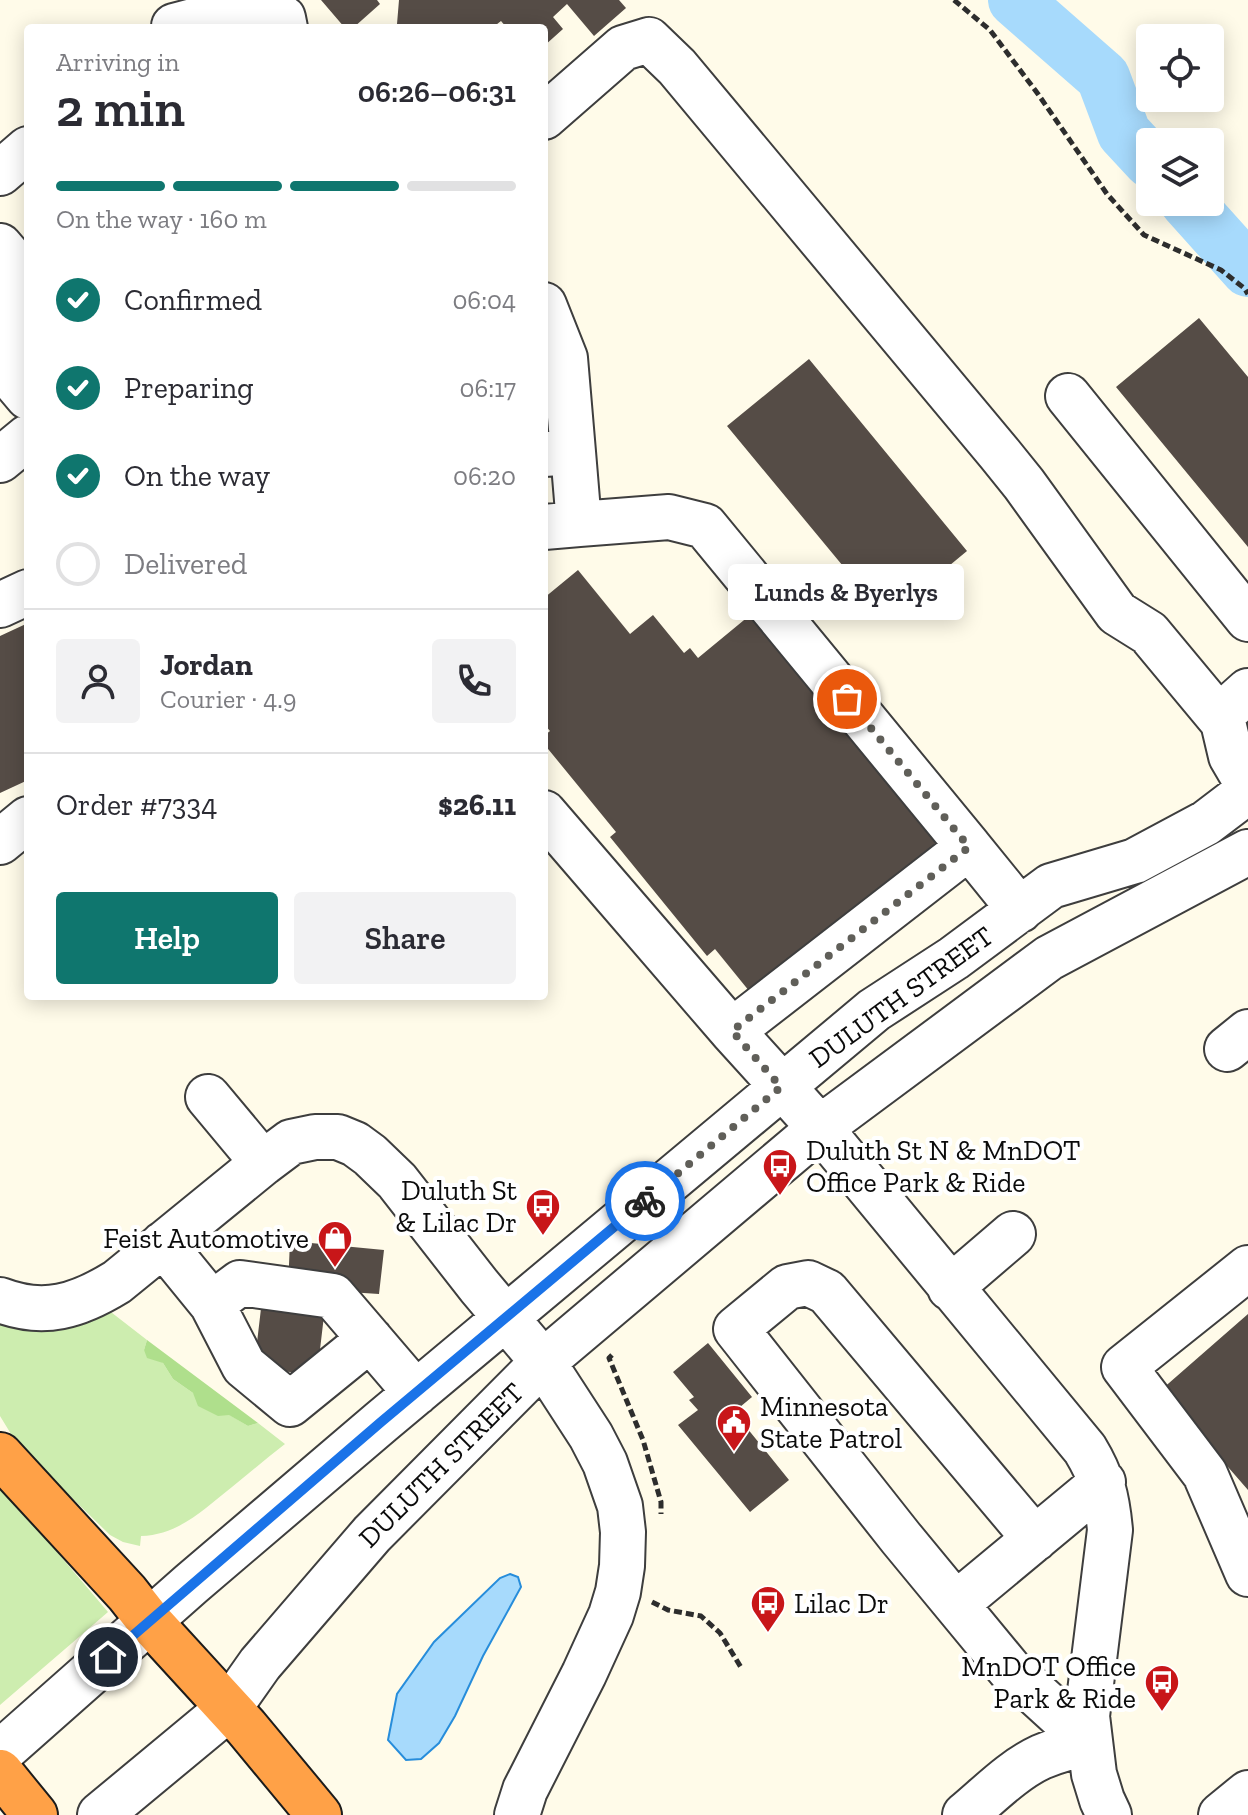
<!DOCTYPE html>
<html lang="en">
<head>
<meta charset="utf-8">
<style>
	body { margin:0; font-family:"Zilla Slab",serif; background:#f2f2f3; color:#2b2b33; height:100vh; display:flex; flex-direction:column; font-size:30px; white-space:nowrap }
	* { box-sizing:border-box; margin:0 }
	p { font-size:26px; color:#7c7c81 }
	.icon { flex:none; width:44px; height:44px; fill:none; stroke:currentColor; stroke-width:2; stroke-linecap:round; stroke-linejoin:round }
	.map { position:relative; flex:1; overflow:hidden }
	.drawer { position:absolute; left:24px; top:24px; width:524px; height:976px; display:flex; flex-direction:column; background:#fff; border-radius:8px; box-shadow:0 4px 20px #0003 }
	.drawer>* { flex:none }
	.buttons { position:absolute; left:1136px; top:24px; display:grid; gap:16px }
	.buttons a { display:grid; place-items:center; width:88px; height:88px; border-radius:8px; background:#fff; box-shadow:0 4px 20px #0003; font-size:40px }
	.pin { position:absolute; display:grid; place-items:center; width:68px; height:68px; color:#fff; margin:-34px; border:4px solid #fff; border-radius:50%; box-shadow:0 2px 8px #0007 }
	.courier { position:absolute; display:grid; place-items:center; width:80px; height:80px; margin:-40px; border:6px solid #1a73e8; border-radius:50%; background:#fff; color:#222; box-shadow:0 2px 10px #0007 }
	.bubble { position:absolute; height:56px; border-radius:8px; background:#fff; box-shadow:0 4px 20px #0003; font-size:26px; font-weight:600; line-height:56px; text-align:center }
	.head em { font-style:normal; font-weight:600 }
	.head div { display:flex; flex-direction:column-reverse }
	.head { display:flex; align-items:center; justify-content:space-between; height:136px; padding:0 32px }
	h1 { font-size:52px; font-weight:600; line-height:60px }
	.bar { display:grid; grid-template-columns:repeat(4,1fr); gap:12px 8px; align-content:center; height:96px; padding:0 32px }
	.bar i { height:10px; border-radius:6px; background:#e1e1e2 }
	.bar .on { background:#0f766e }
	.bar p { grid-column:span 4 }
	.line { display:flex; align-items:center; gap:20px; padding:0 32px; border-top:2px solid #e1e1e2 }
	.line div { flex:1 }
	.round { display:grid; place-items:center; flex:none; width:84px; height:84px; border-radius:8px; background:#f2f2f3 }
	ol { padding:0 32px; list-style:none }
	li { display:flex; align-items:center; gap:24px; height:88px }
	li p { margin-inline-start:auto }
	li .icon { padding:8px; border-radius:50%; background:#0f766e; color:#fff; stroke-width:4 }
	li:last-child { color:#7c7c81 }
	li i { width:44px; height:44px; border:4px solid #e1e1e2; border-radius:50% }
	.button { display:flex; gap:16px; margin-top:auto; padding:16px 32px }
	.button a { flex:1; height:92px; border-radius:8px; background:#0f766e; color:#fff; font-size:32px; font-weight:600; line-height:92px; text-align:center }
	.button a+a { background:#f2f2f3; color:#2b2b33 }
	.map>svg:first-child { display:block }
</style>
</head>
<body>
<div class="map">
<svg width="1248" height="1815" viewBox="0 0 1248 1815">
	<rect width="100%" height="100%" fill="#fffbe9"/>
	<!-- green -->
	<path fill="#cdedaf" d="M107,1309L147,1340L144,1350L163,1363L173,1379L193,1393L248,1426L258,1423L285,1444C267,1458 249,1473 232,1487C204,1509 179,1535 141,1536L140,1546L123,1542L110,1535L35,1462L11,1434L0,1416V1321Z
		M0,1485L108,1612L0,1705Z"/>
	<!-- forest -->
	<path fill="#afdf8c" d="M147,1340L258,1423L248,1426L229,1415L218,1416L198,1406L193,1393L173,1379L163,1363L147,1358L144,1350Z"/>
	<!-- water -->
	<path fill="#a7dafc" stroke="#278ddb" stroke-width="2" d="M510,1574L518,1577L521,1587L483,1656L455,1716L439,1743L421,1759L406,1760L388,1740L397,1694L434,1642L500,1578Z"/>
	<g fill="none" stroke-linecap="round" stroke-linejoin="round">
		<!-- river -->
		<path stroke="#a7dafc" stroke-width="54" d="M1015,0L1103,77L1124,133L1150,161
			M1187,202L1248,270"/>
	</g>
	<!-- building -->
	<path fill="#554c46" d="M321,0H377L380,4L353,28H345Z
		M399,0H619L626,8L594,36L567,4L553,17L563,29L544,46V28H507L501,21L492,28H393L397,24Z
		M1199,318L1248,377V547L1116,387Z
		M809,359L967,551L886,618L727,426Z
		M578,570L630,634L653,615L684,653L690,648L698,658L755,611L944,841L754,997L715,949L707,956L610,837L616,832L544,744V736L550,731L544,724V598Z
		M28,623V780L0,793V636Z
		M290,1241L384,1250L379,1294L288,1288Z
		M262,1300L325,1307L317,1375L254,1368Z
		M1248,1314V1490L1161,1390Z
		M708,1343L752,1397L734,1412L789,1480L750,1512L678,1425L698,1410L689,1400L694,1397L673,1372Z"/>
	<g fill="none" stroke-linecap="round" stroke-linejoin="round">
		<!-- minor casing -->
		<g stroke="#3e3e3e" stroke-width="48">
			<path id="minor" d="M176,28L174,26L254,5L283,18L285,28
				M544,117L623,48L649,40L677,67L999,453L1024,484L1117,613L1149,633L1223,722L1231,756L1248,785
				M0,173L28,149
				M0,246L12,260L6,311L28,347
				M544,305L565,358L573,452L544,454
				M0,364L28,397
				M1068,396L1248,619
				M0,460L28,437
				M579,524L669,517L705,526L969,847
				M544,527L579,524L573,452
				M0,605L28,592
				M1219,717L1248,691
				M544,813L732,1031L820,1128L1085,1449C1102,1477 1107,1497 1110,1530L1087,1716L1094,1774L1102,1800L1109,1815
				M0,842L28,819
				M732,1031L969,847L1020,910
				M1227,1049L1248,1032
				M208,1097L263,1163
				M163,1244L212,1304L240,1283L333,1296L416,1393
				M1248,1268L1124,1367L1205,1474L1248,1574
				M950,1288L1013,1234
				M0,1300C44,1317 78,1306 117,1282L263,1163L291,1142L315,1137H338L355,1144L370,1155L397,1181L479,1286L543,1362L591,1436L605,1463L620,1506L623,1532L622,1566L618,1592L611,1615L584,1674L525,1790L517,1815
				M212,1304L244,1366L290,1404L370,1339
				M1035,1539L827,1292L808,1283L787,1287L736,1329L901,1538L1010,1670L1090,1743
				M956,1604L1103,1482
				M0,1753L191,1584L381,1422L874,1010L954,958L1051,886L1135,861L1206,823L1248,791
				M100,1815L229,1708L260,1664L372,1534L543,1362L820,1128L1049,958L1248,852
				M965,1815C989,1795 1013,1770 1041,1757C1057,1750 1073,1746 1090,1743
				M1221,1815L1248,1793"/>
		</g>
		<!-- highway casing -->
		<g stroke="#1c1c1c" stroke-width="48">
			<path id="highway" d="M0,1455L127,1593L149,1621L246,1727L319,1815
				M0,1772L35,1815"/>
		</g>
		<!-- path -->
		<path stroke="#2d2d2d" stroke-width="5" stroke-dasharray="8 4" stroke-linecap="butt" d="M954,0L990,30L1038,94L1107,194L1144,235L1221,270L1244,288L1248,294
			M612,1355L609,1358L643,1440L661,1502V1514
			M652,1602L668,1610L701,1616L720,1633L742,1669"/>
		<!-- minor -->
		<use href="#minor" stroke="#fff" stroke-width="44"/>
		<!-- highway -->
		<use href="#highway" stroke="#ffa147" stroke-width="44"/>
	</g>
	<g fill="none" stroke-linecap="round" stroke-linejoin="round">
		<!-- done -->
		<path stroke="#605f59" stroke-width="8" stroke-dasharray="0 14.4" d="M645,1201L781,1087L732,1031L969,847L847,699"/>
		<!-- route -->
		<path stroke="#1a73e8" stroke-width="10" d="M108,1657L381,1422L645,1201"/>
	</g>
	<!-- icons -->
	<defs>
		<g id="bus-pin" transform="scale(1.8)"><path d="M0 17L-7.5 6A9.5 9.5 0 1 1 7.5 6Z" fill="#c81619" stroke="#fff"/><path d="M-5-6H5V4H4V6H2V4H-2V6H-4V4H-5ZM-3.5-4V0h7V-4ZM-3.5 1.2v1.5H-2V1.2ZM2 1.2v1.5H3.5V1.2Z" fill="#fff"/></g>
		<g id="shop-pin" transform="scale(1.8)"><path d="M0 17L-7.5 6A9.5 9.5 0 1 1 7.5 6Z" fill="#c81619" stroke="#fff"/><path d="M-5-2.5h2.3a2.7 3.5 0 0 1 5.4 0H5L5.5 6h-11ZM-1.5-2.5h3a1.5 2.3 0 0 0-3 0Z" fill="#fff"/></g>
		<g id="civic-pin" transform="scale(1.8)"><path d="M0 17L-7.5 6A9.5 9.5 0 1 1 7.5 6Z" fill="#c81619" stroke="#fff"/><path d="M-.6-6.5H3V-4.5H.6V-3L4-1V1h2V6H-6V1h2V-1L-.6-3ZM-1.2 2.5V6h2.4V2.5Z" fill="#fff"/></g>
	</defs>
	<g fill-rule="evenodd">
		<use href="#bus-pin" x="780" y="1166"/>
		<use href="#bus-pin" x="543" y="1206"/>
		<use href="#shop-pin" x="335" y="1238"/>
		<use href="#civic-pin" x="734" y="1422"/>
		<use href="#bus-pin" x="768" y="1603"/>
		<use href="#bus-pin" x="1162" y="1682"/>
	</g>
	<g text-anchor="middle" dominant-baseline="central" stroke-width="8" stroke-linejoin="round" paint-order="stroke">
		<!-- street labels -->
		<g font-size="28" fill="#0b0b0b" stroke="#fff">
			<text transform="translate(901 997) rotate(-36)">DULUTH STREET</text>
			<text transform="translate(441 1465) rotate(-45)">DULUTH STREET</text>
		</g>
		<!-- poi labels -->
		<g font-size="28" fill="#0b0b0b" stroke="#fff" text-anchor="start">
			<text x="806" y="1150">Duluth St N &amp; MnDOT<tspan x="806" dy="32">Office Park &amp; Ride</tspan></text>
			<text x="517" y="1190" text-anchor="end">Duluth St<tspan x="517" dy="32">&amp; Lilac Dr</tspan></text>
			<text x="309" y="1238" text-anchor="end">Feist Automotive</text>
			<text x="760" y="1406">Minnesota<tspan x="760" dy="32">State Patrol</tspan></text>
			<text x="794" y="1603">Lilac Dr</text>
			<text x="1136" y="1666" text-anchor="end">MnDOT Office<tspan x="1136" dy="32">Park &amp; Ride</tspan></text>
		</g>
	</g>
</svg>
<div class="buttons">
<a><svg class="icon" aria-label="locate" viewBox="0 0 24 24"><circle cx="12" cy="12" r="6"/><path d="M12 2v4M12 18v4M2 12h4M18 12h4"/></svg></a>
<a><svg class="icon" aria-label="layers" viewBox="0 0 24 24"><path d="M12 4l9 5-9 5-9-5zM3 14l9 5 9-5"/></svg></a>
</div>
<div class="pin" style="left:847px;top:699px;background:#ea580c"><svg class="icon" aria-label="bag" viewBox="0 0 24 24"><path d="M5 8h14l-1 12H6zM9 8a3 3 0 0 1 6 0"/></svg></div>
<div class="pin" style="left:108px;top:1657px;background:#1f2937"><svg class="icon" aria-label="home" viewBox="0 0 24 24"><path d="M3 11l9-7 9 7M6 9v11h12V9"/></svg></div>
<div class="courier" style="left:645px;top:1201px"><svg class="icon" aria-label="bike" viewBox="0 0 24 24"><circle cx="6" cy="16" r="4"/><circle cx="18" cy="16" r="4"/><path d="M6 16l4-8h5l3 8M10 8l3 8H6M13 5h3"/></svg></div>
<div class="bubble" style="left:728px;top:564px;width:236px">Lunds &amp; Byerlys</div>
<section class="drawer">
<div class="head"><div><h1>2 min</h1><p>Arriving in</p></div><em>06:26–06:31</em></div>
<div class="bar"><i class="on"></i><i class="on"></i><i class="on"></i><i></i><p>On the way · 160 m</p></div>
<ol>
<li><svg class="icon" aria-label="check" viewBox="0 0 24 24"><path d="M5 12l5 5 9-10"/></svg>Confirmed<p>06:04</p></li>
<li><svg class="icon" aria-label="check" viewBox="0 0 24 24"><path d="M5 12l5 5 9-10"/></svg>Preparing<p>06:17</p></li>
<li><svg class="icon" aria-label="check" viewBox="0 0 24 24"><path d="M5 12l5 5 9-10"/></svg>On the way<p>06:20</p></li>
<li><i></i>Delivered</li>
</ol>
<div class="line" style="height:144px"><a class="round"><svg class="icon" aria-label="person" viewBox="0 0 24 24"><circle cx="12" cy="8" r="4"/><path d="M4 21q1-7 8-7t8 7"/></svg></a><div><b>Jordan</b><p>Courier · 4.9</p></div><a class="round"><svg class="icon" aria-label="phone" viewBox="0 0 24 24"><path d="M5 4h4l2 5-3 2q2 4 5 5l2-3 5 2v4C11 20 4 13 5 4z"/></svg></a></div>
<div class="line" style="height:104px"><div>Order #7334</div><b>$26.11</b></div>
<div class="button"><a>Help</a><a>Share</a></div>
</section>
</div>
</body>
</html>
